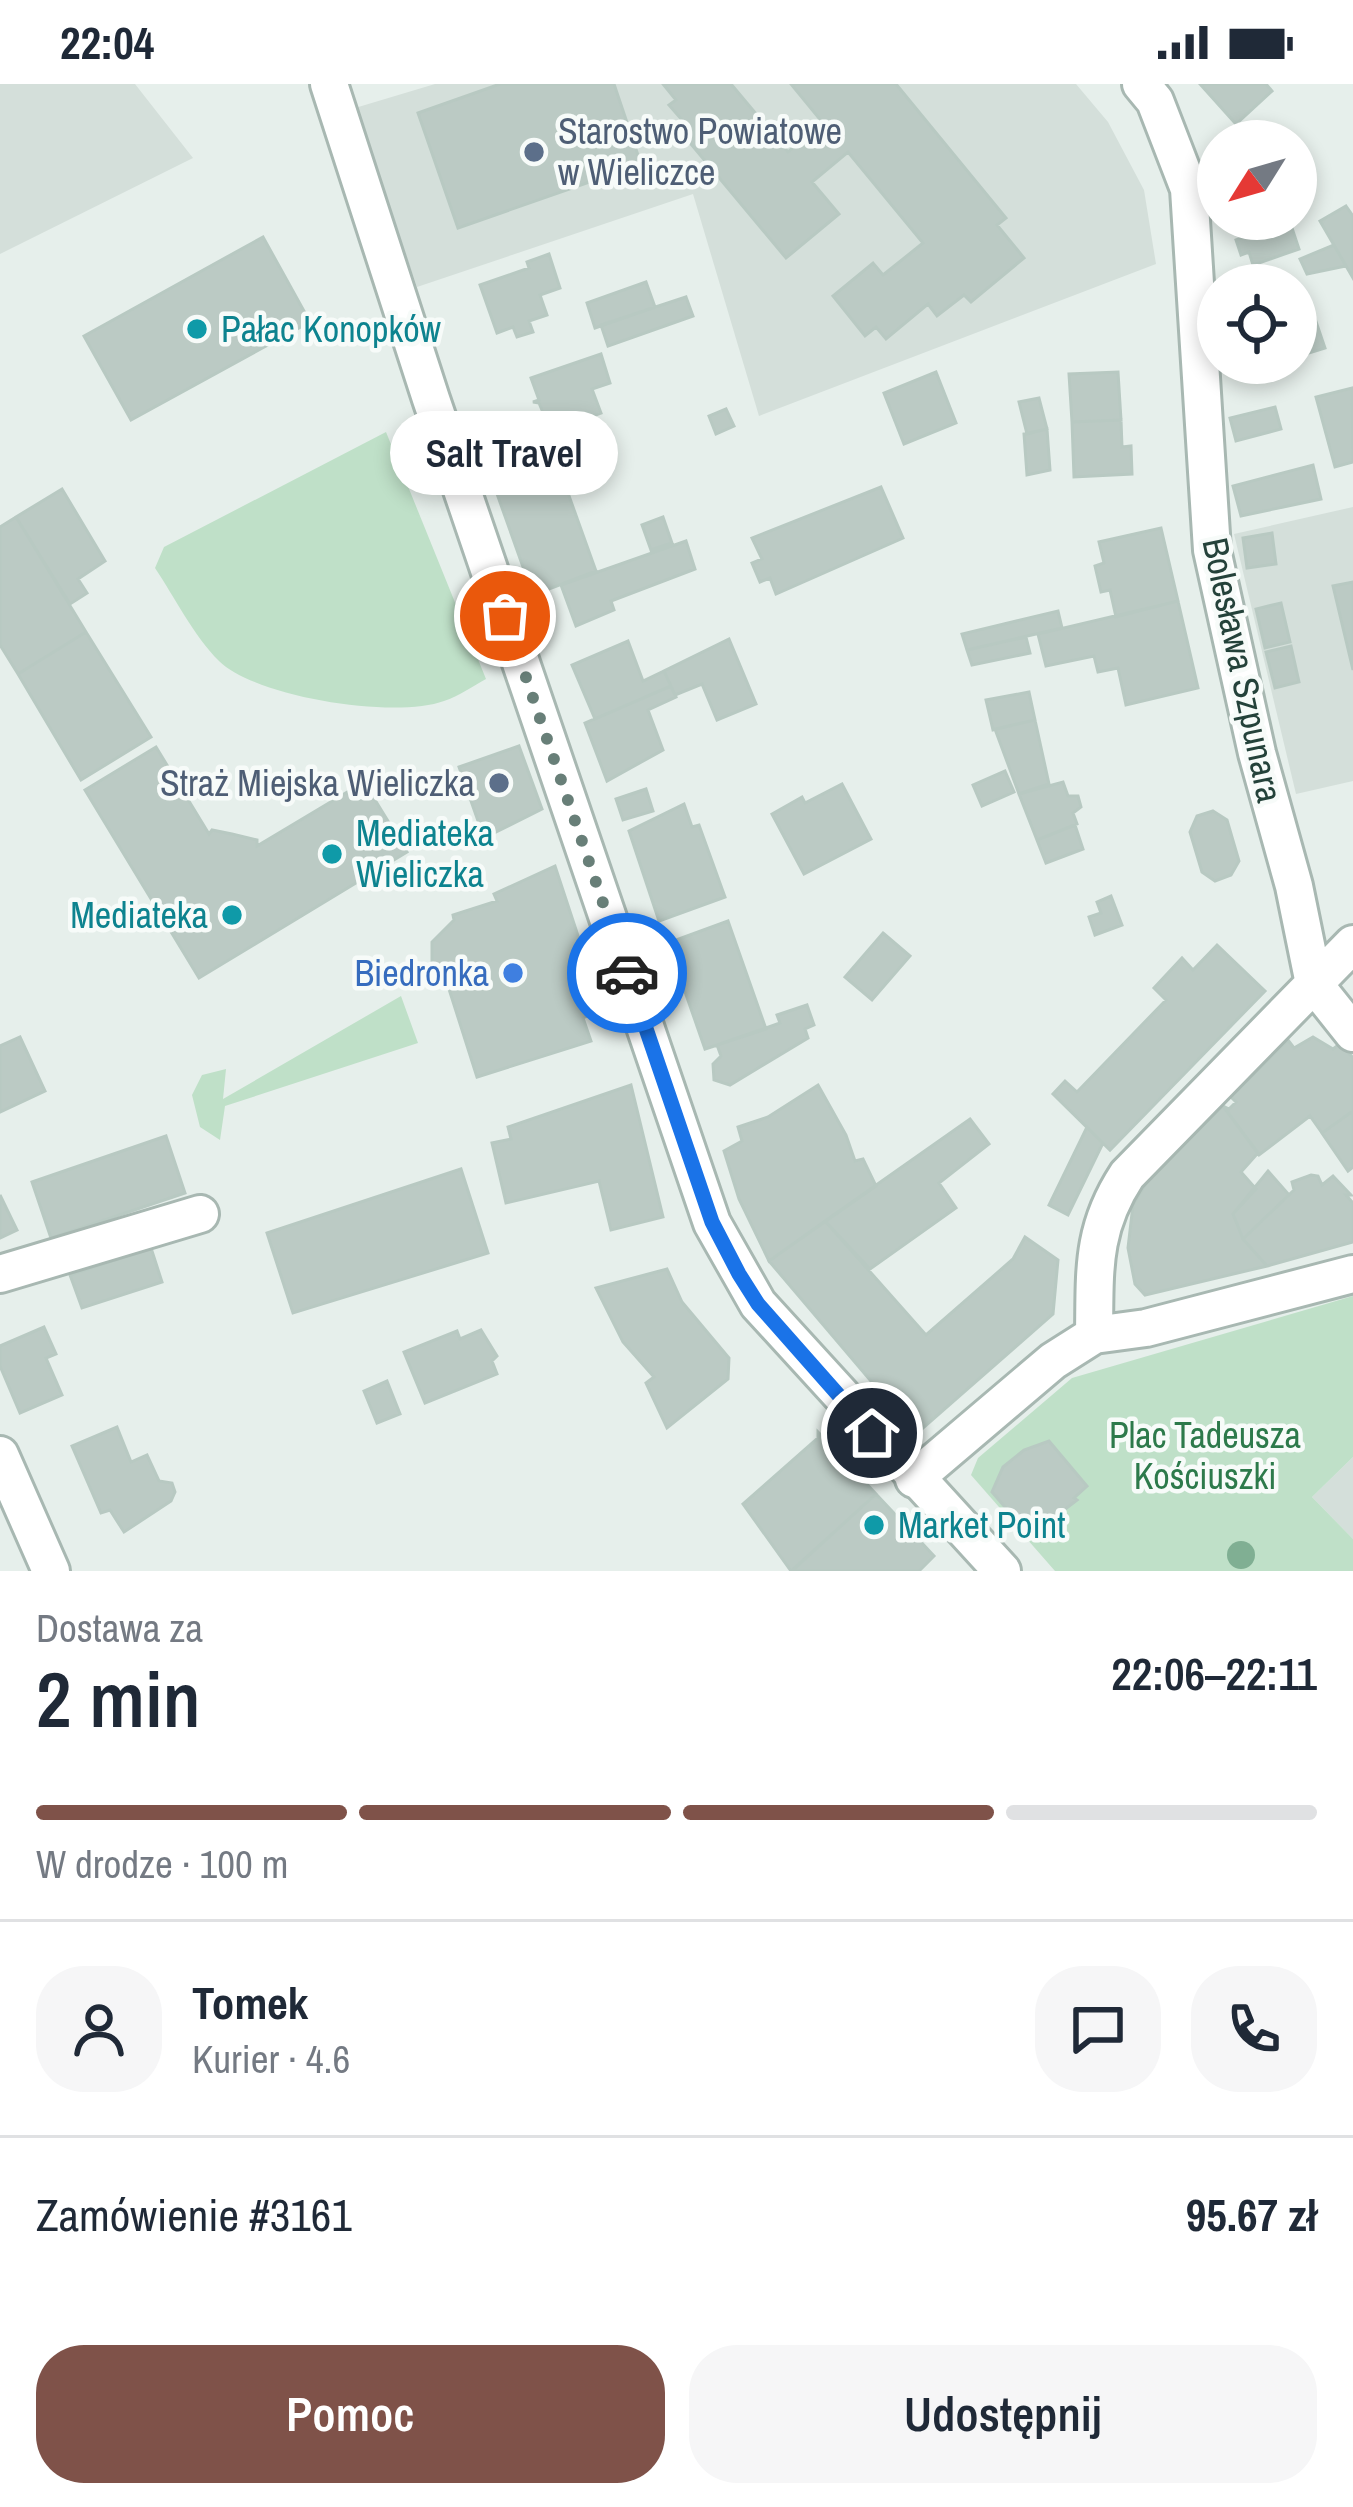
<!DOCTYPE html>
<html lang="pl">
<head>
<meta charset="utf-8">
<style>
	body { margin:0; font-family:"Archivo Narrow",sans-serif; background:#f6f6f7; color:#1f2937; height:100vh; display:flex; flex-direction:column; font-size:45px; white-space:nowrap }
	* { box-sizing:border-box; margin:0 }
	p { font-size:39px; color:#747a83 }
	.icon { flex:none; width:66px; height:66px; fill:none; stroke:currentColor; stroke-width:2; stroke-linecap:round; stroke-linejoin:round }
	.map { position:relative; height:1487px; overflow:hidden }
	.panel { display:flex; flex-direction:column; background:#fff; flex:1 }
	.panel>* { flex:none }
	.needle { width:78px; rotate:233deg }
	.fabs { position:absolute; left:1197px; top:36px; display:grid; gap:24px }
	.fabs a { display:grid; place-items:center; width:120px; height:120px; border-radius:50%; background:#fff; box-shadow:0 6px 18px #0003; font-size:60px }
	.pin { position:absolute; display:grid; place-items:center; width:102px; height:102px; color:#fff; margin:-51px; border:6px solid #fff; border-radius:50%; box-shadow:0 3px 12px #0007 }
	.courier { position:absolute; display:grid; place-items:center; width:120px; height:120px; margin:-60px; border:9px solid #1a73e8; border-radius:50%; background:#fff; color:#222; box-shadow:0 3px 15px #0007 }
	.bubble { position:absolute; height:84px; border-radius:42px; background:#fff; box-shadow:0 6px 18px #0003; font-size:39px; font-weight:600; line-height:84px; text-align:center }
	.summary em { font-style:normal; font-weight:600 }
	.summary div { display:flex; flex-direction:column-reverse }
	.summary { display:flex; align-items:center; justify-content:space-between; height:204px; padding:0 36px }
	h1 { font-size:78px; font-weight:600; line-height:90px }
	.bar { display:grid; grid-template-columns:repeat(4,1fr); gap:18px 12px; align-content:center; height:144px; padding:0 36px }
	.bar i { height:15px; border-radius:9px; background:#e0e1e3 }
	.bar .current { background:#7f5249 }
	.bar p { grid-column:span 4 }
	.line { display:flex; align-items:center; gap:30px; padding:0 36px; border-top:3px solid #e0e1e3 }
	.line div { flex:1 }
	.round { display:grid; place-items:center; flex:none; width:126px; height:126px; border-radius:48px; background:#f6f6f7 }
	.primary-button { display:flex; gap:24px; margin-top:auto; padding:24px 36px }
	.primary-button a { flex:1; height:138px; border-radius:48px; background:#7f5249; color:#fff; font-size:48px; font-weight:600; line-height:138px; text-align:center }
	.primary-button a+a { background:#f6f6f7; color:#1f2937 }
	.status { display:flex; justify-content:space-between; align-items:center; height:84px; padding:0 60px; background:#fff; direction:ltr }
	.status svg { height:33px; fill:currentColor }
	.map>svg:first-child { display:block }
</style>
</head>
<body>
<div class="status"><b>22:04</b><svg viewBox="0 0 49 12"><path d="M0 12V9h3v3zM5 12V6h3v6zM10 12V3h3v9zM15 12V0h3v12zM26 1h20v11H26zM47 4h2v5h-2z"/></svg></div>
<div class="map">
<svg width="1353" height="1487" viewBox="0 0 1353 1487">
	<rect width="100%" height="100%" fill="#e6efeb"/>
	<!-- built -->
	<path fill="#d4dfda" d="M0,0H135L193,74L0,170Z
		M435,0H1076L1108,38L1144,106L1156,180L759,332L693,110L417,203L355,24Z
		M1353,423V697L1296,710L1234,450Z
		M1353,1373V1455L1312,1413Z"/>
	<!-- green -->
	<path fill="#bfe0c8" d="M386,348L486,595C473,602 459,612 444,617C395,635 257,614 219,577C194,552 175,514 155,484L164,463Z
		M401,912L418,959L225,1022L220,1056L200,1043L192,1011L202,991L226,985L223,1015Z
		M1353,1212V1373L1312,1413L1353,1455V1487H1055L971,1391L978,1374L1072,1294Z"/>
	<!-- building -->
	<path fill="#bbcac4" stroke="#b8c9c2" stroke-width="3" d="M500,0H614L641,80L458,144L418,29Z
		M663,0H731L788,68L823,39L791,0H896L1006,134L997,141L1024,174L971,218L964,211L937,232L928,220L886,255L876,243L865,252L833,212L873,179L883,191L923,159L848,68L812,98L839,130L786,174L676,42L683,37L669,21L676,16Z
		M1200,0H1266L1272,7L1236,40Z
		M1346,122L1353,132V194L1320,137Z
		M1237,135H1289L1299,165L1253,181L1249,168L1241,171L1236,156L1244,153Z
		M263,153L310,238L131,336L84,252Z
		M1334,161L1346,182L1307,190L1300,175Z
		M549,170L560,204L540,211L547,231L529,237L533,248L517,253L513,243L497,249L480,201L529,184L527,178Z
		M646,198L655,223L595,244L587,219Z
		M686,213L693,232L608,262L601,241Z
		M1309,217L1325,264L1296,273V221Z
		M601,270L610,299L592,305L601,329L544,349L538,333L544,331L539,319L533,318L539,316L531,294Z
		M936,288L956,339L904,360L884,309Z
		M1118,288L1121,336L1072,338L1069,290Z
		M1352,304L1353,378L1335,383L1316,313Z
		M1039,314L1047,345L1027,350L1019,318Z
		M1275,323L1281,345L1236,357L1230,334Z
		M726,325L734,342L716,350L709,332Z
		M1121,336L1122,363L1131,362L1132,390L1074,393L1072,338Z
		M1047,345L1050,386L1027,391L1024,350Z
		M1313,381L1321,415L1241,432L1233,402Z
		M559,384L596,487L533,511L496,407Z
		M881,403L903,454L776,510L770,494L760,498L752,479L762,475L752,454Z
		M62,405L105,477L78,495L87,509L70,520L16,433Z
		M16,433L86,548L18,590L0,561V443Z
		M663,433L672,459L651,466L642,441Z
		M1161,444L1178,517L1116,533L1110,506L1101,508L1095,482L1104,479L1099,458Z
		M1272,449L1276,480L1247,484L1243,454Z
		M686,457L695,485L611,517L614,526L576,542L561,501Z
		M1353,498V586L1333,502Z
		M1178,517L1198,604L1126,621L1118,584L1098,588L1094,572L1046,582L1038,550Z
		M1281,519L1290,558L1265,564L1256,525Z
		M1058,527L1062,544L967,566L962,550Z
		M86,548L151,653L81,696L18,590Z
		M1026,553L1030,569L972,581L967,566Z
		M729,555L756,620L717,636L702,600L675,611L664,587Z
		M628,557L643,597L664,587L671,602L595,635L572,581Z
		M1291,562L1299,598L1275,604L1266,568Z
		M671,602L676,613L648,626L663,666L607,697L585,639Z
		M1029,608L1035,636L993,646L986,616Z
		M1035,636L1049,700L1019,710L995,645Z
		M519,662L542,725L484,754L459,683Z
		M156,663L209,750L212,746L232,750L257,756V762L364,698L407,768L199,894L85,706Z
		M1005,687L1014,708L982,722L973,701Z
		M1063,698L1068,712H1078L1081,723L1073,729L1077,740L1037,756L1019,710Z
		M842,700L871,755L804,790L772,730L802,713L805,719Z
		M646,705L653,727L623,736L616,715Z
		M684,720L692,743L699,741L725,813L659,837L629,747Z
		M1213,727L1227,736L1239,777L1231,791L1215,797L1202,788L1190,748L1197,732Z
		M1075,741L1083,765L1046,779L1037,756Z
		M555,782L583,867L576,870L603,925L583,934L591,957L477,993L441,880L432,884V858L454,836L453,831L497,817L494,810Z
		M1111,812L1122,841L1095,851L1089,833L1101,829L1097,818Z
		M728,837L766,945L705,965L668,859Z
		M883,849L910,872L872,916L845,893Z
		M1217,861L1265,907L1110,1066L1053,1010L1065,997L1077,1008L1166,916L1154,904L1182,874L1193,886Z
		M807,921L814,941L805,945L808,954L730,1001L714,996L713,980L721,972L717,961L780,939L777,931Z
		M20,953L45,1007L0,1028V962Z
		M1313,953L1333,965L1341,959L1353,974V1027L1322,1049L1310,1032L1259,1071L1223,1022L1229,1025L1236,1018L1231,1013L1288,956L1294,964Z
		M631,1001L663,1133L611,1146L599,1097L506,1119L492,1059L511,1055L508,1043Z
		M818,1001L846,1051L855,1077L863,1075L876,1102L769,1177L739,1115L724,1067L742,1057L738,1043L768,1033Z
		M1223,1022L1258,1069L1241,1088L1256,1105L1233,1130L1243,1155L1267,1182L1145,1211L1135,1200L1128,1164L1133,1121L1150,1093Z
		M1353,1027V1083L1348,1087L1322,1049Z
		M970,1035L989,1060L939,1099L956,1124L870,1185L825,1137Z
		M1087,1043L1103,1059L1068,1131L1049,1121Z
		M166,1052L185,1109L51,1154L32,1098Z
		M461,1085L488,1169L293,1229L267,1149Z
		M1268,1087L1289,1111L1243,1155L1233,1130Z
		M1311,1091L1318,1092L1322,1101L1333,1092L1351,1111H1346L1353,1119V1158L1267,1182L1243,1155L1294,1106L1292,1098Z
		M0,1111L17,1146L0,1154Z
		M825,1137L926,1251L1013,1175L1025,1153L1058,1176L1053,1230L916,1350L769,1177Z
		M151,1164L162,1198L82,1224L70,1191Z
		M667,1185L682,1218L729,1274L728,1295L667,1344L646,1299L654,1293L623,1258L596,1204Z
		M44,1243L56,1270L46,1274L62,1311L20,1329L0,1282V1262Z
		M481,1246L497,1272L492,1277L497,1290L425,1319L404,1268L457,1247L460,1255Z
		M387,1297L400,1330L377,1339L364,1307Z
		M117,1343L131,1378L147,1371L159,1397L172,1399L175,1408L171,1417L124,1448L110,1426L101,1429L72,1362Z
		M818,1348L876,1410L791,1487L743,1420L818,1354Z
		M1049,1357L1087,1402L1074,1414L1077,1416L1030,1452L992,1408L1003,1383L1024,1366Z
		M876,1410L934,1472L919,1487H792Z"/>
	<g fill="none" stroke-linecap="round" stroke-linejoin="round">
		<!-- minor casing -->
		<g stroke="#a8b8b2" stroke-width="42">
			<path id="minor" d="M1141,0L1155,17L1189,105L1212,466L1257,669L1294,802L1314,900L1353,949
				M0,1190L200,1130
				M1094,1251L1146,1244L1353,1190
				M0,1371L51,1487
				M914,1395L1053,1277L1094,1251C1095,1187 1091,1146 1127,1091L1353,860"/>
		</g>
		<!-- tertiary casing -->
		<g stroke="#a8b8b2" stroke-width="42">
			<path id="tertiary" d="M329,0L431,315L712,1139L758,1220L1002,1487"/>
		</g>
		<!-- minor -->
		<use href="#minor" stroke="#fff" stroke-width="36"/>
		<!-- tertiary -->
		<use href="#tertiary" stroke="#fff" stroke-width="36"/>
	</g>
	<!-- trees -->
	<circle fill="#80af93" cx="1241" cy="1471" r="14"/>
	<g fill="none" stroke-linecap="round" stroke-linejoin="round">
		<!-- done -->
		<path stroke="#687f78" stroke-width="12" stroke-dasharray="0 21.6" d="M505,532L627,889"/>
		<!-- route -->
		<path stroke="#1a73e8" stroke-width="15" d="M627,889L712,1138L739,1190L758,1220L872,1349"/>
	</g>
	<!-- markers -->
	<g fill="#5c6f8a" stroke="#f7fbf9" stroke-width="4.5">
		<circle cx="534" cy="68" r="12"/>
		<circle cx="499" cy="699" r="12"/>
	</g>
	<g fill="#0f9aa8" stroke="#f7fbf9" stroke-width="4.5">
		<circle cx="197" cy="245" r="12"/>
		<circle cx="332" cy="770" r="12"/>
		<circle cx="232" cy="831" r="12"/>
		<circle cx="874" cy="1441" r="12"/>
	</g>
	<circle fill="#3f7fe0" stroke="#f7fbf9" stroke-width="4.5" cx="513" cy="889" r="12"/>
	<g text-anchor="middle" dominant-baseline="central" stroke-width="9" stroke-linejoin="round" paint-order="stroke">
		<!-- service labels -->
		<g font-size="36" fill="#4e5e75" stroke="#f7fbf9" text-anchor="start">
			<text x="558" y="47">Starostwo Powiatowe<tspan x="558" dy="41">w Wieliczce</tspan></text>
			<text x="475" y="699" text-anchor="end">Straż Miejska Wieliczka</text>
		</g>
		<!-- culture labels -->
		<g font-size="36" fill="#0d838f" stroke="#f7fbf9" text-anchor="start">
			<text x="221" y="245">Pałac Konopków</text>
			<text x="356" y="749">Mediateka<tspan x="356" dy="41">Wieliczka</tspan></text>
			<text x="208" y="831" text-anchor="end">Mediateka</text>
			<text x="898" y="1441">Market Point</text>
		</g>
		<!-- street labels -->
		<g font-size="36" fill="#24423a" stroke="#f7fbf9">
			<text transform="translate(1243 586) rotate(78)">Bolesława Szpunara</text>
		</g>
		<!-- shop labels -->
		<g font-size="36" fill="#366cbe" stroke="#f7fbf9" text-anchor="end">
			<text x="489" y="889">Biedronka</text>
		</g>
		<!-- park labels -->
		<g font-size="36" fill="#2d7a4b" stroke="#f7fbf9">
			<text x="1205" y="1351">Plac Tadeusza<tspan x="1205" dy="41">Kościuszki</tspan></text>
		</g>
	</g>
</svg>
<div class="fabs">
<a><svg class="needle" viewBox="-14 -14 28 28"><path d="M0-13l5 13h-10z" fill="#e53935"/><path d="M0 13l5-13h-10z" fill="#747a83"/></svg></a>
<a><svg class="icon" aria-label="locate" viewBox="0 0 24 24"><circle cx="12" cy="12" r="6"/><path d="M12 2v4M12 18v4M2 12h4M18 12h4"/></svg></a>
</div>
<div class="pin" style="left:505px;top:532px;background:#ea580c"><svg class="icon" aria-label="bag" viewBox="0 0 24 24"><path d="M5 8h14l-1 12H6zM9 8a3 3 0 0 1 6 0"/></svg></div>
<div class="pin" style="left:872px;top:1349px;background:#1f2937"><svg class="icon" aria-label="home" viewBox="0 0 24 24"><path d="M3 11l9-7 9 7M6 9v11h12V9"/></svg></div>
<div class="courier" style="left:627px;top:889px"><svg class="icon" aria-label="car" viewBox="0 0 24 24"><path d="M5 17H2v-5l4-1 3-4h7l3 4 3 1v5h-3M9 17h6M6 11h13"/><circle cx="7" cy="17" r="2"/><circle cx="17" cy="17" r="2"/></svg></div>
<div class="bubble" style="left:390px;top:327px;width:228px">Salt Travel</div>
</div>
<section class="panel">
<div class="summary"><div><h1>2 min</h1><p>Dostawa za</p></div><em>22:06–22:11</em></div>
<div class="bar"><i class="current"></i><i class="current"></i><i class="current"></i><i></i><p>W drodze · 100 m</p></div>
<div class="line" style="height:216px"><a class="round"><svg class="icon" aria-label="person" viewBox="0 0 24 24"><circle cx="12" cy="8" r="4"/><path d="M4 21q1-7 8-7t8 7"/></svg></a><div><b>Tomek</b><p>Kurier · 4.6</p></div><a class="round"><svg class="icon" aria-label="chat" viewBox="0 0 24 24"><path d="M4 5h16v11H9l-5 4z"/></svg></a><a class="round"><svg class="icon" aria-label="phone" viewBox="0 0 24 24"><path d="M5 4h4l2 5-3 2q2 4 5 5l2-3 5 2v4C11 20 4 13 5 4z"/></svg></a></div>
<div class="line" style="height:156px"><div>Zamówienie #3161</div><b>95.67 zł</b></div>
<div class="primary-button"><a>Pomoc</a><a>Udostępnij</a></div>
</section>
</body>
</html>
